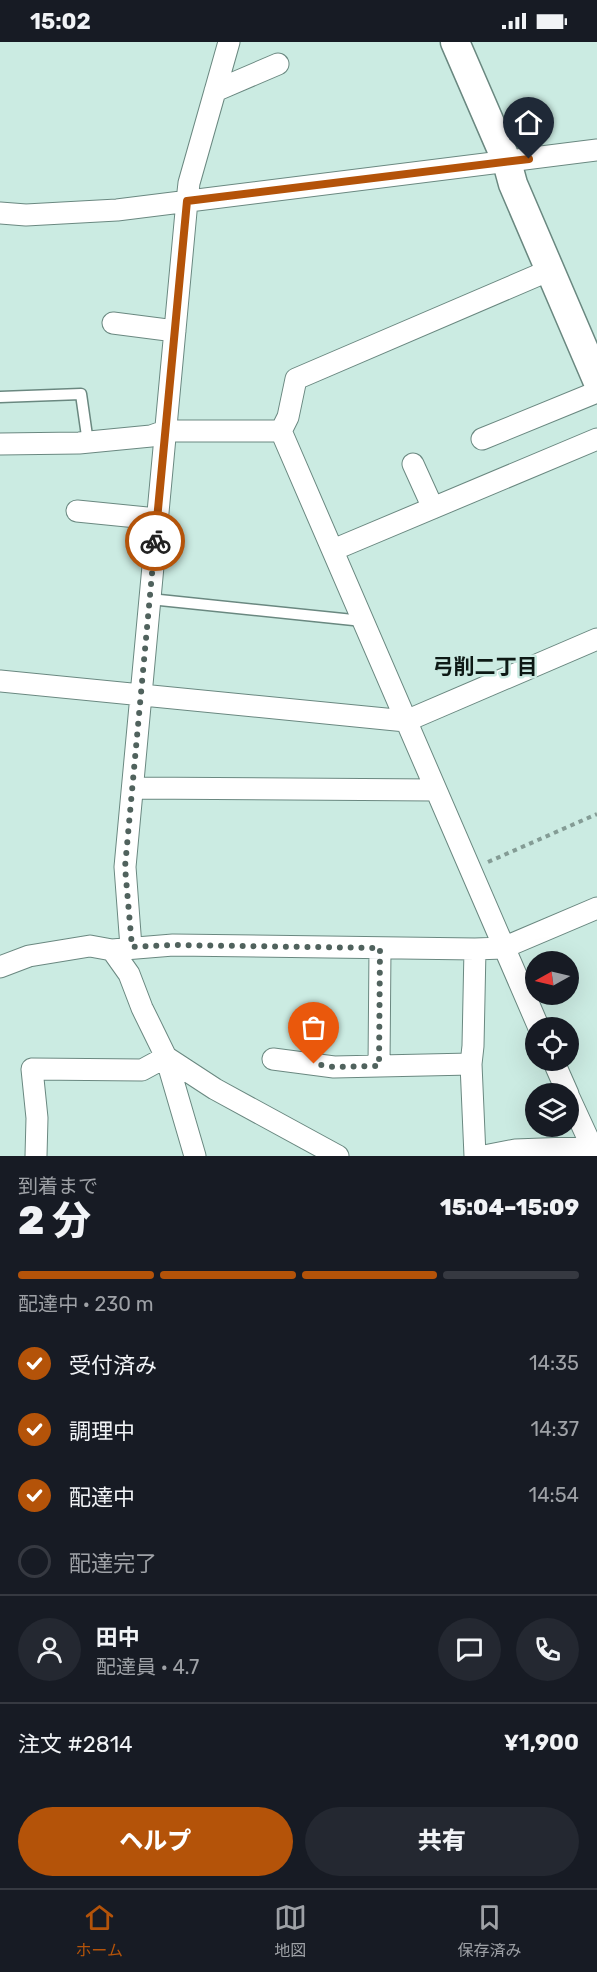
<!DOCTYPE html>
<html lang="ja">
<head>
<meta charset="utf-8">
<style>
	body { margin:0; font-family:Rubik,"Noto Sans JP",sans-serif; background:#242831; color:#f1f3f6; height:100vh; display:flex; flex-direction:column; font-size:22px; white-space:nowrap }
	* { box-sizing:border-box; margin:0 }
	p { font-size:20px; color:#9ea1a6 }
	.icon { flex:none; width:33px; height:33px; fill:none; stroke:currentColor; stroke-width:2; stroke-linecap:round; stroke-linejoin:round }
	.map { position:relative; height:1114px; overflow:hidden }
	.panel { display:flex; flex-direction:column; background:#171b24; flex:1 }
	.panel>* { flex:none }
	.needle { width:39px; rotate:262deg }
	.controls { position:absolute; left:525px; top:909px; display:grid; gap:12px }
	.controls a { display:grid; place-items:center; width:54px; height:54px; border-radius:50%; background:#171b24; box-shadow:0 6px 24px #0002; font-size:30px }
	.pin { position:absolute; display:grid; place-items:center; width:51px; height:51px; color:#fff; margin:-62px -26px; border-radius:50% 50% 50% 0; rotate:-45deg; box-shadow:0 0 6px #0007 }
	.pin .icon { rotate:45deg }
	.courier { position:absolute; display:grid; place-items:center; width:60px; height:60px; margin:-30px; border:4px solid #b45309; border-radius:50%; background:#fff; color:#222; box-shadow:0 2px 8px #0007 }
	.headline em { font-style:normal; font-weight:800 }
	.headline div { display:flex; flex-direction:column-reverse }
	.headline { display:flex; align-items:center; justify-content:space-between; height:102px; padding:0 18px }
	h1 { font-size:39px; font-weight:800; line-height:45px }
	.bar { display:grid; grid-template-columns:repeat(4,1fr); gap:9px 6px; align-content:center; height:72px; padding:0 18px }
	.bar i { height:8px; border-radius:4px; background:#363941 }
	.bar .current { background:#b45309 }
	.bar p { grid-column:span 4 }
	.line { display:flex; align-items:center; gap:15px; padding:0 18px; border-top:2px solid #363941 }
	.line div { flex:1 }
	.round { display:grid; place-items:center; flex:none; width:63px; height:63px; border-radius:32px; background:#242831 }
	ol { padding:0 18px; list-style:none }
	li { display:flex; align-items:center; gap:18px; height:66px }
	li p { margin-inline-start:auto }
	li .icon { padding:6px; border-radius:50%; background:#b45309; color:#fff; stroke-width:4 }
	li:last-child { color:#9ea1a6 }
	li i { width:33px; height:33px; border:3px solid #363941; border-radius:50% }
	.cta { display:flex; gap:12px; margin-top:auto; padding:12px 18px }
	.cta a { flex:1; height:69px; border-radius:36px; background:#b45309; color:#fff; font-size:24px; font-weight:800; line-height:69px; text-align:center }
	.cta a+a { background:#242831; color:#f1f3f6 }
	.status { display:flex; justify-content:space-between; align-items:center; height:42px; padding:0 30px; background:#171b24; direction:ltr }
	.status svg { height:16px; fill:currentColor }
	.menu { display:flex; justify-content:space-around; align-items:center; height:84px; border-top:2px solid #363941; background:#171b24; font-size:16px; color:#9ea1a6 }
	.menu a { display:grid; justify-items:center; gap:3px }
	.menu .current { color:#b45309 }
	.map>svg:first-child { display:block }
</style>
</head>
<body>
<div class="status"><b>15:02</b><svg viewBox="0 0 49 12"><path d="M0 12V9h3v3zM5 12V6h3v6zM10 12V3h3v9zM15 12V0h3v12zM26 1h20v11H26zM47 4h2v5h-2z"/></svg></div>
<div class="map">
<svg width="597" height="1114" viewBox="0 0 597 1114">
	<rect width="100%" height="100%" fill="#cbebe2"/>
	<g fill="none" stroke-linecap="round" stroke-linejoin="round">
		<!-- lane casing -->
		<g stroke="#6a8880" stroke-width="13">
			<path id="lane" d="M0,355L81,352L88,401
				M150,557L363,579"/>
		</g>
		<!-- street casing -->
		<g stroke="#6a8880" stroke-width="23">
			<path id="street" d="M215,49L278,22
				M0,171L26,173L117,168L597,108
				M113,281L175,289
				M281,389L288,375L296,337L550,228
				M482,397L597,350
				M0,402L79,401L151,394L165,389H281L539,986
				M413,422L433,466
				M77,469L157,477
				M333,508L597,397
				M0,639L406,679L597,597
				M133,746L434,748
				M131,905L125,825L187,159L189,141L229,0
				M475,907L473,1004L471,1022L475,1114
				M112,908L129,932L142,966L166,1015L195,1114
				M0,925L29,914L90,904L112,908L173,903L475,907L503,906L597,866
				M166,1015L215,1047L338,1114
				M273,1017L334,1025L471,1022
				M553,1018L568,1052
				M379,1024L380,906
				M568,1053L592,1105L587,1114
				M36,1114L37,1076L32,1027L142,1028L166,1015
				M484,1114L515,1108L597,1105"/>
		</g>
		<!-- secondary casing -->
		<g stroke="#6a8880" stroke-width="31">
			<path id="secondary" d="M455,0L507,120L513,142L597,338"/>
		</g>
		<!-- path -->
		<path stroke="#849c95" stroke-width="4" stroke-dasharray="4.5 4.5" stroke-linecap="butt" d="M488,820L597,772"/>
		<!-- lane -->
		<use href="#lane" stroke="#fff" stroke-width="10"/>
		<!-- street -->
		<use href="#street" stroke="#fff" stroke-width="21"/>
		<!-- secondary -->
		<use href="#secondary" stroke="#fff" stroke-width="28"/>
	</g>
	<g fill="none" stroke-linecap="round" stroke-linejoin="round">
		<!-- done -->
		<path stroke="#50625d" stroke-width="6" stroke-dasharray="0 10.8" d="M155,499L125,825L132,905L173,903L380,906L379,1024L334,1025L314,1022"/>
		<!-- route -->
		<path stroke="#b45309" stroke-width="8" d="M155,499L187,159L529,117"/>
	</g>
	<g text-anchor="middle" dominant-baseline="central" stroke-width="5" stroke-linejoin="round" paint-order="stroke">
		<!-- neighbourhood labels -->
		<g font-size="21" font-weight="bold" fill="#0d1915" stroke="#cbebe2">
			<text x="485" y="624">弓削二丁目</text>
		</g>
	</g>
</svg>
<div class="controls">
<a><svg class="needle" viewBox="-14 -14 28 28"><path d="M0-13l5 13h-10z" fill="#e53935"/><path d="M0 13l5-13h-10z" fill="#9ea1a6"/></svg></a>
<a><svg class="icon" aria-label="locate" viewBox="0 0 24 24"><circle cx="12" cy="12" r="6"/><path d="M12 2v4M12 18v4M2 12h4M18 12h4"/></svg></a>
<a><svg class="icon" aria-label="layers" viewBox="0 0 24 24"><path d="M12 4l9 5-9 5-9-5zM3 14l9 5 9-5"/></svg></a>
</div>
<div class="pin" style="left:314px;top:1022px;background:#ea580c"><svg class="icon" aria-label="bag" viewBox="0 0 24 24"><path d="M5 8h14l-1 12H6zM9 8a3 3 0 0 1 6 0"/></svg></div>
<div class="pin" style="left:529px;top:117px;background:#1f2937"><svg class="icon" aria-label="home" viewBox="0 0 24 24"><path d="M3 11l9-7 9 7M6 9v11h12V9"/></svg></div>
<div class="courier" style="left:155px;top:499px"><svg class="icon" aria-label="bike" viewBox="0 0 24 24"><circle cx="6" cy="16" r="4"/><circle cx="18" cy="16" r="4"/><path d="M6 16l4-8h5l3 8M10 8l3 8H6M13 5h3"/></svg></div>
</div>
<section class="panel">
<div class="headline"><div><h1>2 分</h1><p>到着まで</p></div><em>15:04–15:09</em></div>
<div class="bar"><i class="current"></i><i class="current"></i><i class="current"></i><i></i><p>配達中 · 230 m</p></div>
<ol>
<li><svg class="icon" aria-label="check" viewBox="0 0 24 24"><path d="M5 12l5 5 9-10"/></svg>受付済み<p>14:35</p></li>
<li><svg class="icon" aria-label="check" viewBox="0 0 24 24"><path d="M5 12l5 5 9-10"/></svg>調理中<p>14:37</p></li>
<li><svg class="icon" aria-label="check" viewBox="0 0 24 24"><path d="M5 12l5 5 9-10"/></svg>配達中<p>14:54</p></li>
<li><i></i>配達完了</li>
</ol>
<div class="line" style="height:108px"><a class="round"><svg class="icon" aria-label="person" viewBox="0 0 24 24"><circle cx="12" cy="8" r="4"/><path d="M4 21q1-7 8-7t8 7"/></svg></a><div><b>田中</b><p>配達員 · 4.7</p></div><a class="round"><svg class="icon" aria-label="chat" viewBox="0 0 24 24"><path d="M4 5h16v11H9l-5 4z"/></svg></a><a class="round"><svg class="icon" aria-label="phone" viewBox="0 0 24 24"><path d="M5 4h4l2 5-3 2q2 4 5 5l2-3 5 2v4C11 20 4 13 5 4z"/></svg></a></div>
<div class="line" style="height:78px"><div>注文 #2814</div><b>¥1,900</b></div>
<div class="cta"><a>ヘルプ</a><a>共有</a></div>
</section>
<nav class="menu">
<a class="current"><svg class="icon" aria-label="home" viewBox="0 0 24 24"><path d="M3 11l9-7 9 7M6 9v11h12V9"/></svg>ホーム</a>
<a><svg class="icon" aria-label="map" viewBox="0 0 24 24"><path d="M3 6l6-2 6 2 6-2v14l-6 2-6-2-6 2zM9 4v14M15 6v14"/></svg>地図</a>
<a><svg class="icon" aria-label="saved" viewBox="0 0 24 24"><path d="M7 4h10v16l-5-4-5 4z"/></svg>保存済み</a>
</nav>
</body>
</html>
